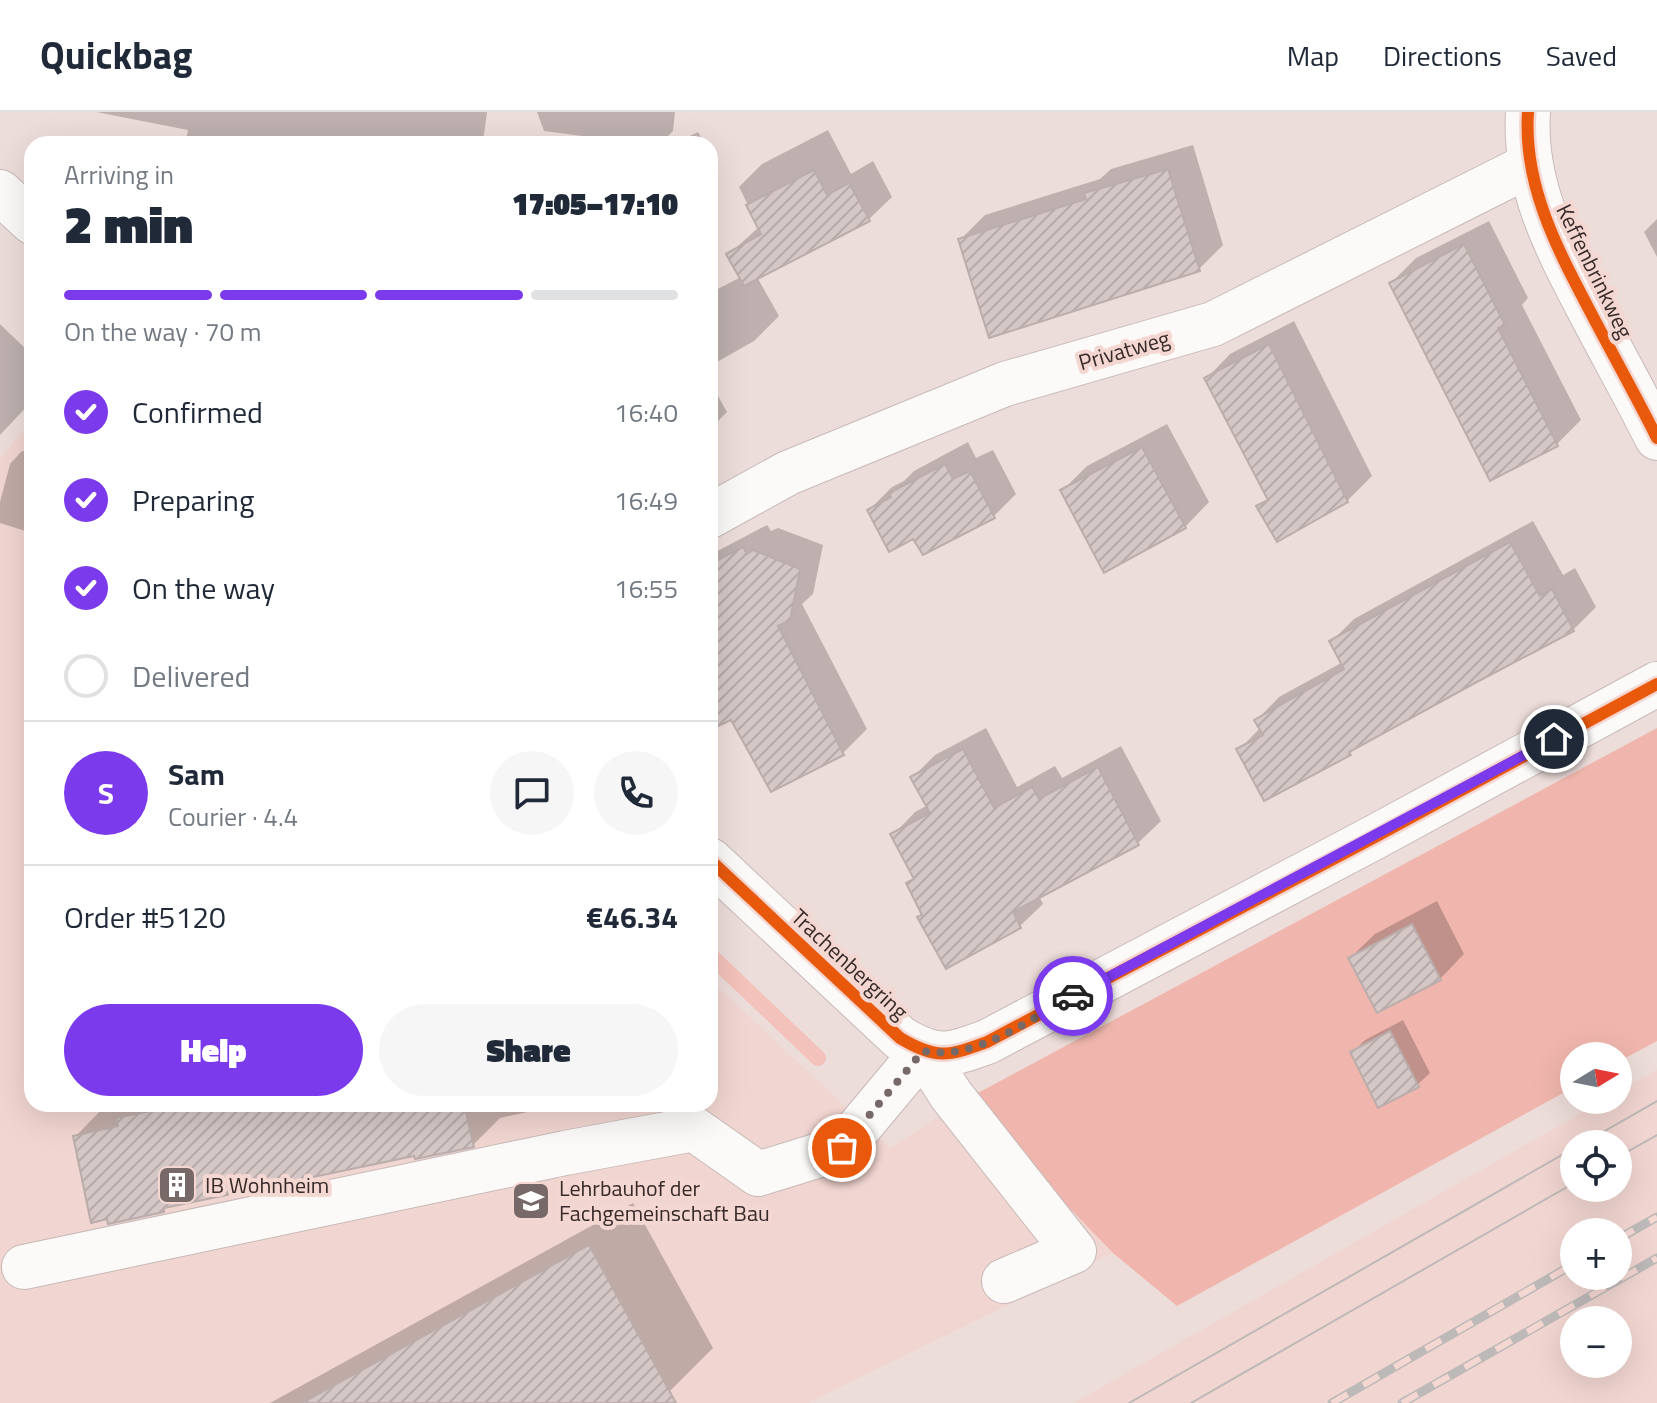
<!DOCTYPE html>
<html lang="en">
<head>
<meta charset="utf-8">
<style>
	body { margin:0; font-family:"Titillium Web",sans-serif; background:#f6f6f7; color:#1f2937; height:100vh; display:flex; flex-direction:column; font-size:30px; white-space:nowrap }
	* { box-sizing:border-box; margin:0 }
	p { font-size:26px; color:#747a83 }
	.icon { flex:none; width:44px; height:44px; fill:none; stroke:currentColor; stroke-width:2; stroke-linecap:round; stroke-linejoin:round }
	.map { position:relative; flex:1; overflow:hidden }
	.side { position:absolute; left:24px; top:24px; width:694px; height:976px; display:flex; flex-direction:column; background:#fff; border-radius:24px; box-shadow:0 8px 32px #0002 }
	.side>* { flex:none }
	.needle { width:52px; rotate:80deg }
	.buttons { position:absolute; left:1560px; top:930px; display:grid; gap:16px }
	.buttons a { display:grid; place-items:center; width:72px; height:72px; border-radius:50%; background:#fff; box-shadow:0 8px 32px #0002; font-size:40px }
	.pin { position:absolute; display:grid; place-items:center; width:68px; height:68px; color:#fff; margin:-34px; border:4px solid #fff; border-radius:50%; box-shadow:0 2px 8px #0007 }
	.courier { position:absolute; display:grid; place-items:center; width:80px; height:80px; margin:-40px; border:6px solid #7c3aed; border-radius:50%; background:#fff; color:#222; box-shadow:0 2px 10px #0007 }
	.summary em { font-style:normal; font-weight:800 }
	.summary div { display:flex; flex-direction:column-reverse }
	.summary { display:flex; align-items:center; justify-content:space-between; height:136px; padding:0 40px }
	h1 { font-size:52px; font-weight:800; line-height:60px }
	.bar { display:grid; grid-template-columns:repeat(4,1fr); gap:12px 8px; align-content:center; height:96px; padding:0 40px }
	.bar i { height:10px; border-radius:6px; background:#e0e1e3 }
	.bar .active { background:#7c3aed }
	.bar p { grid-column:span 4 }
	.line { display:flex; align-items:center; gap:20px; padding:0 40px; border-top:2px solid #e0e1e3 }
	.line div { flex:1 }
	.round { display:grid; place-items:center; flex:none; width:84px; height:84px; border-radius:42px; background:#f6f6f7 }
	ol { padding:0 40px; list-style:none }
	li { display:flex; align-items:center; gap:24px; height:88px }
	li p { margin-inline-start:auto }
	li .icon { padding:8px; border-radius:50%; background:#7c3aed; color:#fff; stroke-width:4 }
	li:last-child { color:#747a83 }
	li i { width:44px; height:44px; border:4px solid #e0e1e3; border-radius:50% }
	.primary-button { display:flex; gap:16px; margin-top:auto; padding:16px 40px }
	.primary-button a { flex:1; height:92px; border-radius:48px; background:#7c3aed; color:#fff; font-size:32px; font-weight:800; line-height:92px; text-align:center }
	.primary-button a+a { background:#f6f6f7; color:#1f2937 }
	header { display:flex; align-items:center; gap:48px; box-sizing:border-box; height:112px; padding:0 40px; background:#fff; border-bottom:2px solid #e0e1e3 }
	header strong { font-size:38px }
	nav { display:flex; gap:44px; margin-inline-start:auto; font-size:28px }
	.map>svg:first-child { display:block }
</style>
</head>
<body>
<header>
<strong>Quickbag</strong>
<nav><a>Map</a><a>Directions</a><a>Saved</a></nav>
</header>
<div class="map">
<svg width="1657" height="1291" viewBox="0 0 1657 1291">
	<defs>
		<pattern id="building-hatch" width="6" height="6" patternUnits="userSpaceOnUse" patternTransform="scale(2)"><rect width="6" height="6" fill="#d4c7c5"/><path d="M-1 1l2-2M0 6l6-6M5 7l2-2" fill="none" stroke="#b7aba9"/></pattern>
	</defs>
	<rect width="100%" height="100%" fill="#edddda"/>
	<!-- built -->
	<path fill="#f1d5d0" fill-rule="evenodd" d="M32,309V992H710V868L890,1036L965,988L1113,1141L808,1291H0V346Z
		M1657,958V1291H1074L1604,988H1618V980ZM1618,1032V1076H1574V1032ZM1574,1120H1618V1164H1574ZM1574,1208H1618V1252H1574Z"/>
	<!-- green -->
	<path fill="#f0b6ad" d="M1657,616V929L1618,950V944H1574V975L1177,1194L1113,1141L965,988Z"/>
	<!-- shadow -->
	<path fill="#0003" d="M96,0H487L484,23L475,32H356L314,27L317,32H185L188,18Z
		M537,0H675L673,19L660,32H589L590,25L544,19Z
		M828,18L851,62L873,49L892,85L868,108L757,165L779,204L754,229L710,254V181L741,165L728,143L759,115L739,75L762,52Z
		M698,20L705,32H674Z
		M1193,33L1223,133L1199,157L960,128L985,103L1100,67L1111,57Z
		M710,42L718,56L710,64Z
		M1657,107V145L1644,120Z
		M1489,109L1528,186L1522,193L1581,308L1556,333L1391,171L1416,146Z
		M1294,209L1372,364L1347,389L1259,395L1269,385L1206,267L1230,242Z
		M0,212L32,243V289L0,323Z
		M710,270L727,300L710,317Z
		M1167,312L1209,390L1185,415L1062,379L1087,354Z
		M968,330L976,346L993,338L1016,382L994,404L914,425L869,398L892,375L904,369L914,359Z
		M22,339L32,340V421L0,411V390L10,352Z
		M1533,409L1563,463L1575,456L1596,495L1573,518L1357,634L1350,641L1239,638L1261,615L1257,608L1279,585L1343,550L1331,530L1354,507Z
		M767,413L771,419L778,416L823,433L813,482L802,492L867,617L843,641L772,678L732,605L710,597V443Z
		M986,616L1017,675L1055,654L1062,666L1121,634L1161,709L1138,731L1039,784L1043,792L1020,814L947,854L909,772L915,765L893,723L915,700L928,693L913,665L935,643Z
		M1437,789L1464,842L1440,867L1350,846L1375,822Z
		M1403,908L1430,961L1417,973L1353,940L1365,928Z
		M107,992H565L500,1006L473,1033L416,1042L169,1093L163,1098L75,1025Z
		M633,1091L713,1236L669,1280L649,1291H270Z"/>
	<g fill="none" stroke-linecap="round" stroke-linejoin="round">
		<!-- stream -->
		<path stroke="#f3c2ba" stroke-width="16" d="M710,843L818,946"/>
	</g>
	<!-- building -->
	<path fill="url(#building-hatch)" stroke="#baadab" stroke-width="2" d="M1168,57L1200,159L989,226L958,127L1086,87L1084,81Z
		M814,58L827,83L849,71L870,109L744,174L726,142L761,122L746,93Z
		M1464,132L1505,213L1498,216L1558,334L1490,369L1389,171Z
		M1269,232L1348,390L1277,430L1256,394L1268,388L1204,266Z
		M1142,335L1186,416L1104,461L1060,378Z
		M945,352L953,367L970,359L995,406L923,443L913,427L889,440L867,398L891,385L889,381Z
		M1510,430L1540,484L1552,477L1574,519L1475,571L1349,640L1351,643L1264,689L1236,637L1263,623L1254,608L1344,557L1329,529Z
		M743,435L747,442L753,438L800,457L790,508L778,514L844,643L771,680L731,608L710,618V452Z
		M963,637L994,696L1032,675L1039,687L1098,655L1139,733L1013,800L1021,816L946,857L917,805L922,803L906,771L914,767L890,722L930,701L910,665Z
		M1412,812L1441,868L1377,901L1348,846Z
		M1390,919L1419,975L1378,996L1350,940Z
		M185,992H464L474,1035L415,1047L414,1044L164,1096V1100L108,1112L107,1107L91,1111L73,1024L118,1014L116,1006Z
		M589,1133L676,1291H302Z"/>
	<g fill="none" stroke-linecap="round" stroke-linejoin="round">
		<!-- minor casing -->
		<g stroke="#c7bab8" stroke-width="46">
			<path id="minor" d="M1528,0C1523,74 1558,138 1591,201C1613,243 1636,284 1657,326
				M0,80L32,110
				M710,404L788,361L1005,272L1213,212L1530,53
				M710,748L900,926C937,948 948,944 987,930L1375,725L1657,572
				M24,1155L565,1041L694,1017L758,1062L842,1036L923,939L951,983L1074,1139L1004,1169"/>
		</g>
		<!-- minor -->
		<use href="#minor" stroke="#fcfaf9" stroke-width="44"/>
		<!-- tram -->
		<path stroke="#bdb9b9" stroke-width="2" d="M1582,1032L1657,989
			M1618,1045L1657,1023
			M1129,1291L1574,1036
			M1191,1291L1574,1071"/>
		<!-- rail casing -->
		<g stroke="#bdb9b9" stroke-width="9">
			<path id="rail" d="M1618,1127L1657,1105
				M1332,1291L1574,1152
				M1402,1291L1657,1146"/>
		</g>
		<!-- rail -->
		<use href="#rail" stroke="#f5d7d2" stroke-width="6" stroke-dasharray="18" stroke-linecap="butt"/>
		<!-- cycleway casing -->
		<g stroke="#f5d7d2" stroke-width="17">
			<path id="cycleway" d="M1528,0C1523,74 1558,138 1591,201C1613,243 1636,284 1657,326
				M710,748L900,926C937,948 948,944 987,930L1375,725L1657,572"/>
		</g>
		<!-- cycleway -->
		<use href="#cycleway" stroke="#e8590c" stroke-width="12"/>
	</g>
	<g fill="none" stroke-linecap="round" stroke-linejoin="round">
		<!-- done -->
		<path stroke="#766967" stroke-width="8" stroke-dasharray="0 14.4" d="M842,1036L923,939C976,949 1028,908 1073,884"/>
		<!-- route -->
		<path stroke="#7c3aed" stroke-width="10" d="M1073,884L1554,627"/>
	</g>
	<!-- icons -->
	<defs>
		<g id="building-square" transform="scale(2)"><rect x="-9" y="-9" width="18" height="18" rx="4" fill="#766967" stroke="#f5d7d2"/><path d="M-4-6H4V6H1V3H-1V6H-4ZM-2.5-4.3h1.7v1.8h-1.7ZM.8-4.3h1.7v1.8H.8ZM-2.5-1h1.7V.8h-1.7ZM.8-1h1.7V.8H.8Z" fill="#fff"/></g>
		<g id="university-square" transform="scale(2)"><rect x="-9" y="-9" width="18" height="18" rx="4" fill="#766967" stroke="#f5d7d2"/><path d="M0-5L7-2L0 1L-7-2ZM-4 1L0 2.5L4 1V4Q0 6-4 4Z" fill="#fff"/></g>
	</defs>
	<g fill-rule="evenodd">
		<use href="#building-square" x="177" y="1073"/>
		<use href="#university-square" x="531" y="1089"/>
	</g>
	<g text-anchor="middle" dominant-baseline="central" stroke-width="8" stroke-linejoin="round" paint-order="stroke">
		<!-- street labels -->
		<g font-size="22" fill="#362b29" stroke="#f5d7d2">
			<text transform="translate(1595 159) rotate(64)">Keffenbrinkweg</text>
			<text transform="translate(1124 238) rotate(-16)">Privatweg</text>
			<text transform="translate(850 852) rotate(43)">Trachenbergring</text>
		</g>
		<!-- poi labels -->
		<g font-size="22" fill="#362b29" stroke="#f5d7d2" text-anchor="start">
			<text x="205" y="1073">IB Wohnheim</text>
			<text x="559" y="1076">Lehrbauhof der<tspan x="559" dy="25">Fachgemeinschaft Bau</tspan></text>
		</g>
	</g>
</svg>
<div class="buttons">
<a><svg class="needle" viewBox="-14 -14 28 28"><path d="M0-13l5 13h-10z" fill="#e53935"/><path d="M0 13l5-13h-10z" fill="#747a83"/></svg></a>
<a><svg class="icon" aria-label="locate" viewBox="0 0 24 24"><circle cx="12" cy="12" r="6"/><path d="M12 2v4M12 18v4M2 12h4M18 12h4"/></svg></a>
<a>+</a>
<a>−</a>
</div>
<div class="pin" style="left:842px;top:1036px;background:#ea580c"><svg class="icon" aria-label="bag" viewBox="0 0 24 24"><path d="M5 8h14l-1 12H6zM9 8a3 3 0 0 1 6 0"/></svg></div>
<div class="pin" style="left:1554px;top:627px;background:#1f2937"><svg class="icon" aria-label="home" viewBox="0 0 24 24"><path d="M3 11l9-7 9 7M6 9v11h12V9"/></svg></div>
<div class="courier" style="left:1073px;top:884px"><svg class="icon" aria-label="car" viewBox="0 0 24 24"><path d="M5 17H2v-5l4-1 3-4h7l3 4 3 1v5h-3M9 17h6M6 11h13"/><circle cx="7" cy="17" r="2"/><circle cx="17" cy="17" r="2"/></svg></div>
<section class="side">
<div class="summary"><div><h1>2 min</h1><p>Arriving in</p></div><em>17:05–17:10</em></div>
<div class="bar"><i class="active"></i><i class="active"></i><i class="active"></i><i></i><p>On the way · 70 m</p></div>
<ol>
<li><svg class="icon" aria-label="check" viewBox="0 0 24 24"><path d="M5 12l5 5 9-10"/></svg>Confirmed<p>16:40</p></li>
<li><svg class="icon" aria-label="check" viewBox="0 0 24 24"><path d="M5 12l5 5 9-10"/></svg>Preparing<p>16:49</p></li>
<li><svg class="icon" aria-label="check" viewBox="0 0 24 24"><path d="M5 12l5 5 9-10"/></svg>On the way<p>16:55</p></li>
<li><i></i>Delivered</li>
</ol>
<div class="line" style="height:144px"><b class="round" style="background:#7c3aed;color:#fff">S</b><div><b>Sam</b><p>Courier · 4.4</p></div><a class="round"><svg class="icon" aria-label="chat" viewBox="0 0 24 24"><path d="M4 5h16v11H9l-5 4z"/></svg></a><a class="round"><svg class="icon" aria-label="phone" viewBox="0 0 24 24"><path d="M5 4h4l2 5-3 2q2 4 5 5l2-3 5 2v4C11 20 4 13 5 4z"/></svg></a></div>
<div class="line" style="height:104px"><div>Order #5120</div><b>€46.34</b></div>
<div class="primary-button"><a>Help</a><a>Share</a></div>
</section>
</div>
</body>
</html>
